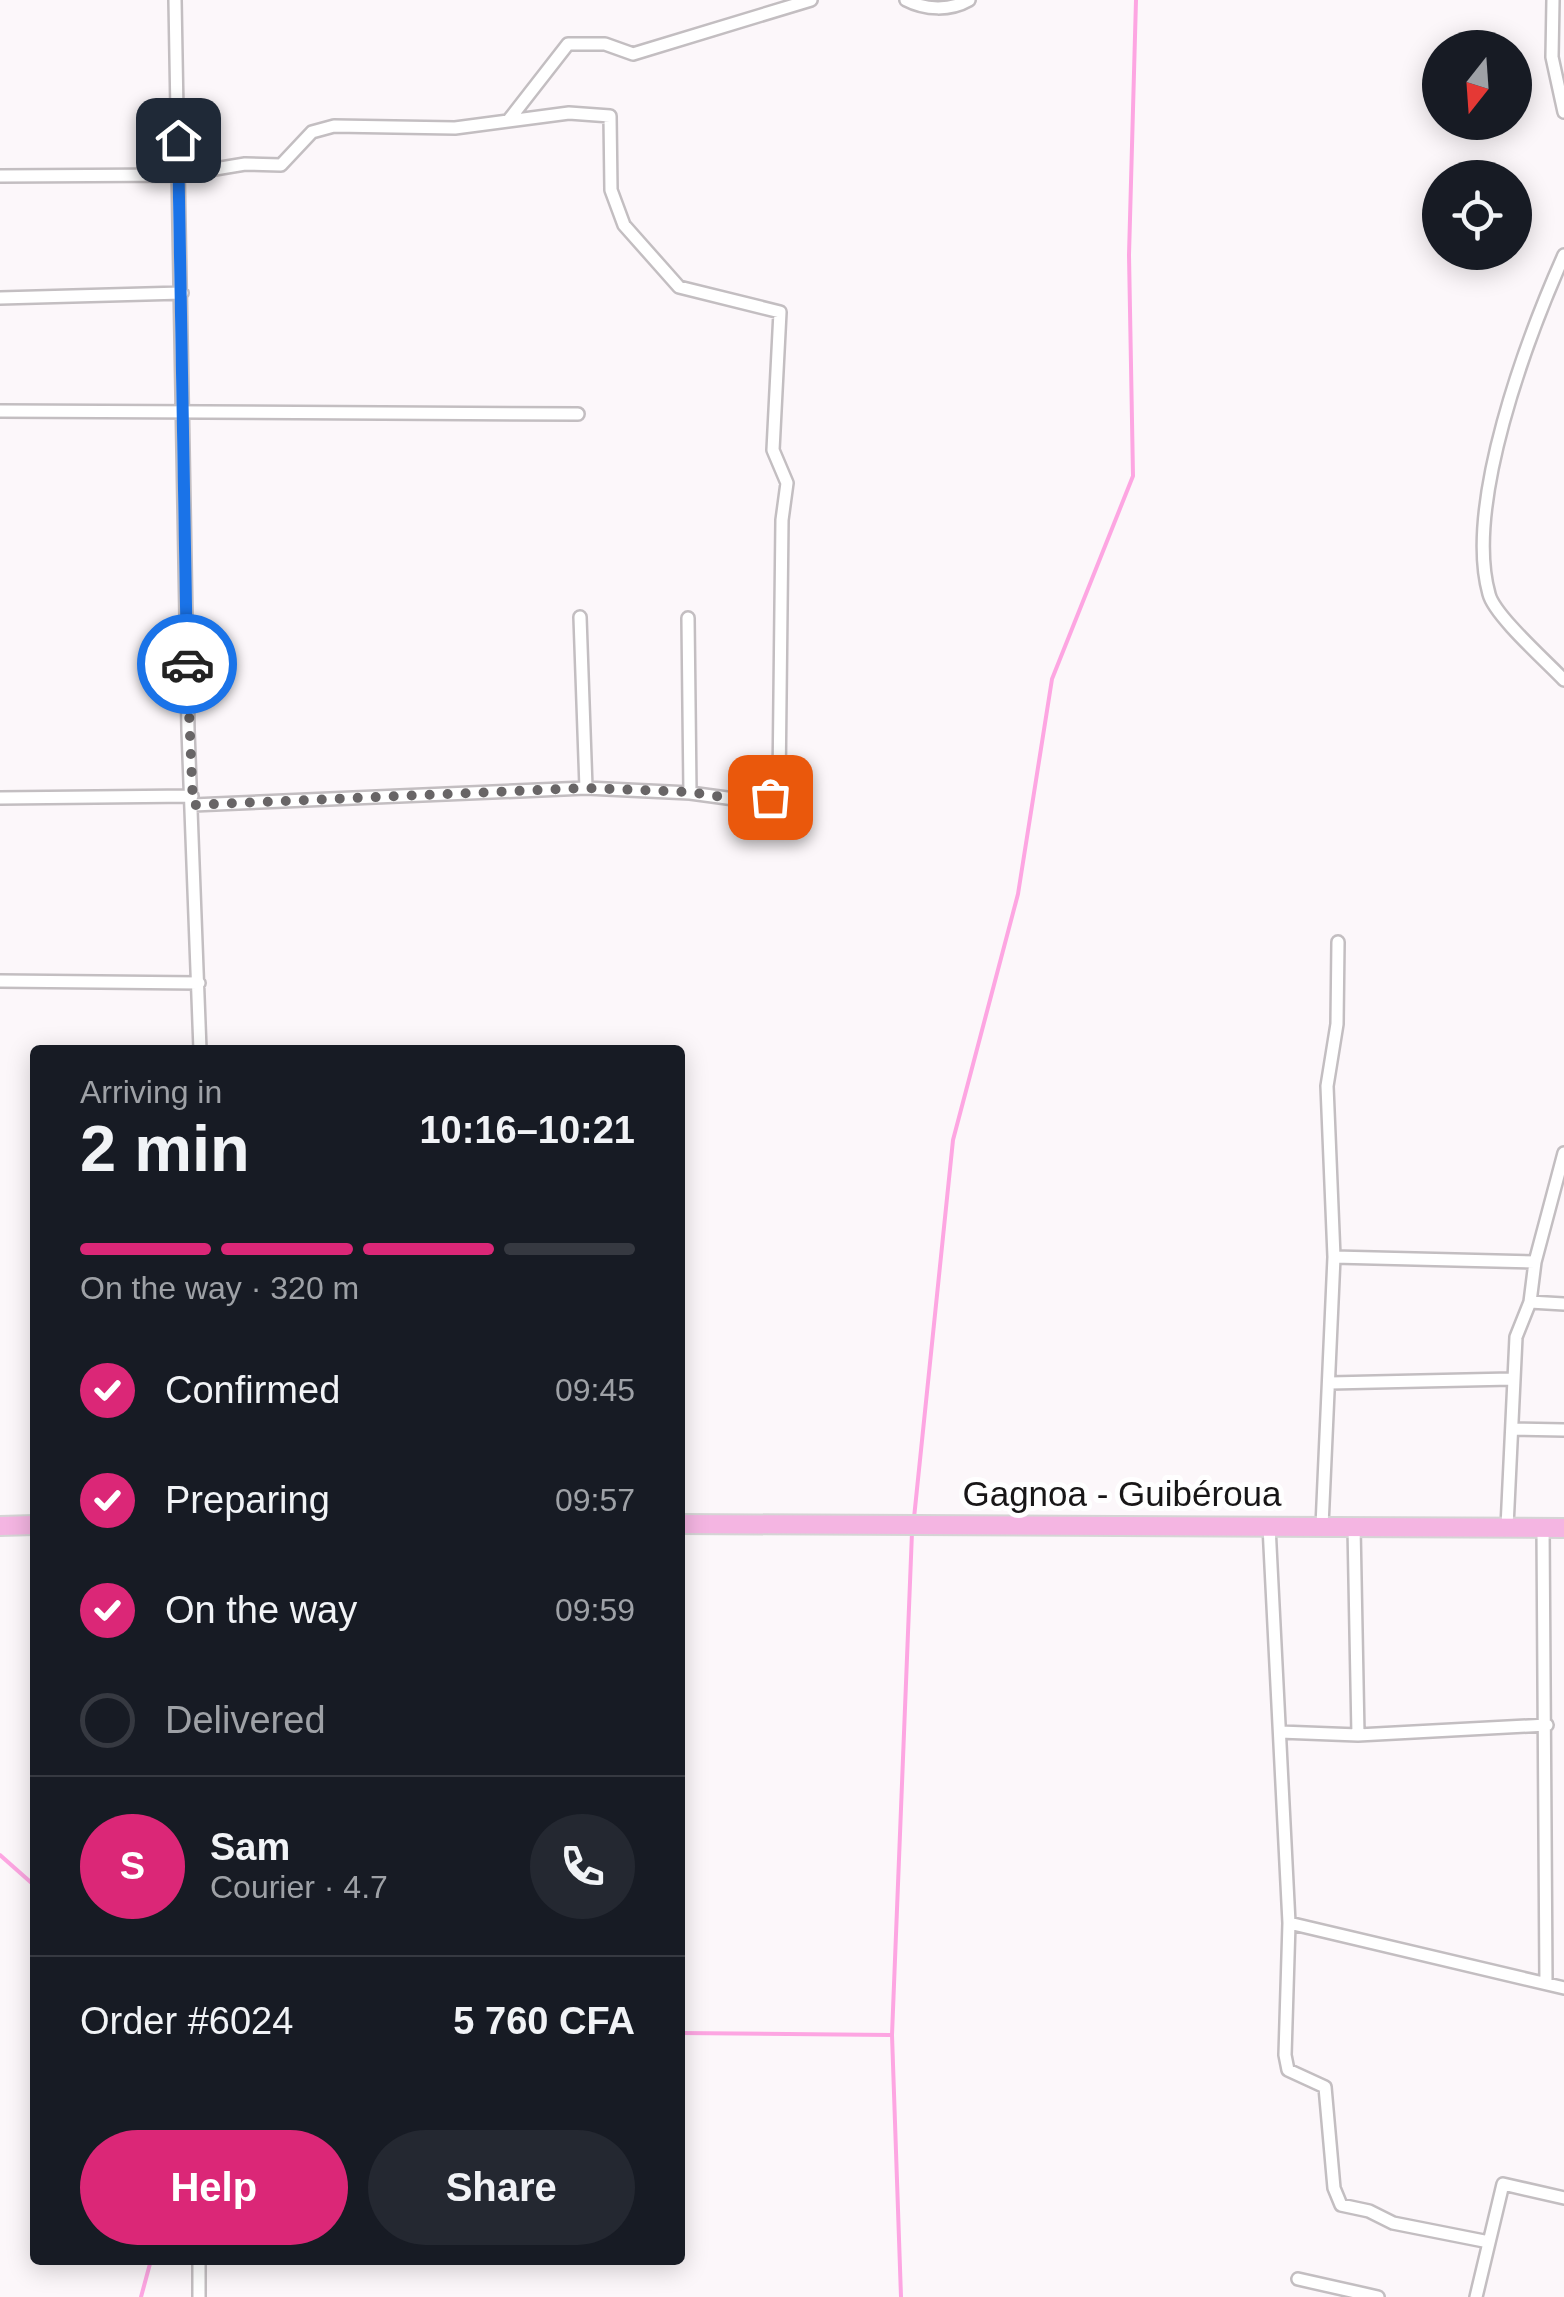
<!DOCTYPE html>
<html lang="en">
<head>
<meta charset="utf-8">
<style>
	body { margin:0; font-family:Arial,sans-serif; background:#242831; color:#f1f3f6; height:100vh; display:flex; flex-direction:column; font-size:38px; white-space:nowrap }
	* { box-sizing:border-box; margin:0 }
	p { font-size:32px; color:#9ea1a6 }
	.icon { flex:none; width:55px; height:55px; fill:none; stroke:currentColor; stroke-width:2; stroke-linecap:round; stroke-linejoin:round }
	.map { position:relative; flex:1; overflow:hidden }
	.details { position:absolute; left:30px; top:1045px; width:655px; height:1220px; display:flex; flex-direction:column; background:#171b24; border-radius:10px; box-shadow:0 5px 25px #0003 }
	.details>* { flex:none }
	.needle { width:65px; rotate:197deg }
	.buttons { position:absolute; left:1422px; top:30px; display:grid; gap:20px }
	.buttons a { display:grid; place-items:center; width:110px; height:110px; border-radius:50%; background:#171b24; box-shadow:0 5px 25px #0003; font-size:50px }
	.pin { position:absolute; display:grid; place-items:center; width:85px; height:85px; color:#fff; margin:-42px; border-radius:20px; box-shadow:0 5px 15px #0006 }
	.courier { position:absolute; display:grid; place-items:center; width:100px; height:100px; margin:-50px; border:8px solid #1a73e8; border-radius:50%; background:#fff; color:#222; box-shadow:0 2px 12px #0007 }
	.headline em { font-style:normal; font-weight:700 }
	.headline div { display:flex; flex-direction:column-reverse }
	.headline { display:flex; align-items:center; justify-content:space-between; height:170px; padding:0 50px }
	h1 { font-size:65px; font-weight:700; line-height:75px }
	.bar { display:grid; grid-template-columns:repeat(4,1fr); gap:15px 10px; align-content:center; height:120px; padding:0 50px }
	.bar i { height:12px; border-radius:8px; background:#363941 }
	.bar .current { background:#db2777 }
	.bar p { grid-column:span 4 }
	.line { display:flex; align-items:center; gap:25px; padding:0 50px; border-top:2px solid #363941 }
	.line div { flex:1 }
	.round { display:grid; place-items:center; flex:none; width:105px; height:105px; border-radius:52px; background:#242831 }
	ol { padding:0 50px; list-style:none }
	li { display:flex; align-items:center; gap:30px; height:110px }
	li p { margin-inline-start:auto }
	li .icon { padding:10px; border-radius:50%; background:#db2777; color:#fff; stroke-width:4 }
	li:last-child { color:#9ea1a6 }
	li i { width:55px; height:55px; border:5px solid #363941; border-radius:50% }
	.button { display:flex; gap:20px; margin-top:auto; padding:20px 50px }
	.button a { flex:1; height:115px; border-radius:60px; background:#db2777; color:#fff; font-size:40px; font-weight:700; line-height:115px; text-align:center }
	.button a+a { background:#242831; color:#f1f3f6 }
	.map>svg:first-child { display:block }
</style>
</head>
<body>
<div class="map">
<svg width="1564" height="2297" viewBox="0 0 1564 2297">
	<rect width="100%" height="100%" fill="#fcf7fa"/>
	<g fill="none" stroke-linecap="round" stroke-linejoin="round">
		<!-- stream -->
		<path stroke="#fda6e2" stroke-width="4" d="M914,1518L953,1140L1018,894L1052,679L1133,476L1129,255L1136,0
			M0,1855L35,1886
			M680,2033L890,2035
			M141,2297L151,2260
			M901,2297L892,2035L912,1532"/>
		<!-- street casing -->
		<g stroke="#c3bec1" stroke-width="16">
			<path id="street" d="M175,0L188,730L200,1050
				M906,0C925,10 950,11 969,0
				M1553,0L1552,57L1564,112
				M0,176L179,175L245,164L281,165L312,132L334,126L455,128L508,121L568,44H605L633,54L811,0
				M1564,255C1527,338 1464,505 1489,594C1494,615 1547,662 1564,680
				M0,298L182,293
				M0,411L578,414
				M580,617L586,788
				M688,618L690,793
				M0,798L192,796
				M193,805L586,788L690,793L749,801L770,797L779,785L782,520L787,483L773,450L780,312L679,287L624,225L611,190L610,116L569,113L508,121
				M0,981L199,983
				M1334,1257L1535,1262
				M1530,1302L1564,1304
				M1330,1383L1511,1379
				M1513,1429L1564,1430
				M1269,1526L1289,1923L1285,2055L1288,2070L1325,2087L1334,2188L1341,2205L1369,2211L1393,2223L1489,2242
				M1322,1526L1334,1257L1327,1086L1337,1024L1338,942
				M1354,1527L1358,1735
				M1507,1527L1516,1337L1530,1302L1535,1262L1564,1153
				M1543,1527L1546,1983
				M1280,1732L1358,1735L1547,1725
				M1289,1923L1564,1988
				M199,2260V2297
				M1298,2279L1378,2297
				M1476,2297L1503,2184L1564,2198"/>
		</g>
		<!-- primary casing -->
		<g stroke="#d5d5d5" stroke-width="22">
			<path id="primary" d="M680,1524L1564,1528
				M0,1526L35,1525"/>
		</g>
		<!-- street -->
		<use href="#street" stroke="#fff" stroke-width="11"/>
		<!-- primary -->
		<use href="#primary" stroke="#f4b5e2" stroke-width="18"/>
	</g>
	<g fill="none" stroke-linecap="round" stroke-linejoin="round">
		<!-- done -->
		<path stroke="#686566" stroke-width="10" stroke-dasharray="0 18" d="M187,664L193,805L586,788L690,792L749,801L770,797"/>
		<!-- route -->
		<path stroke="#1a73e8" stroke-width="12" d="M178,140L187,664"/>
	</g>
	<g text-anchor="middle" dominant-baseline="central" stroke-width="10" stroke-linejoin="round" paint-order="stroke">
		<!-- street labels -->
		<g font-size="35" fill="#181617" stroke="#fff">
			<text x="1122" y="1493">Gagnoa - Guibéroua</text>
		</g>
	</g>
</svg>
<div class="buttons">
<a><svg class="needle" viewBox="-14 -14 28 28"><path d="M0-13l5 13h-10z" fill="#e53935"/><path d="M0 13l5-13h-10z" fill="#9ea1a6"/></svg></a>
<a><svg class="icon" aria-label="locate" viewBox="0 0 24 24"><circle cx="12" cy="12" r="6"/><path d="M12 2v4M12 18v4M2 12h4M18 12h4"/></svg></a>
</div>
<div class="pin" style="left:770px;top:797px;background:#ea580c"><svg class="icon" aria-label="bag" viewBox="0 0 24 24"><path d="M5 8h14l-1 12H6zM9 8a3 3 0 0 1 6 0"/></svg></div>
<div class="pin" style="left:178px;top:140px;background:#1f2937"><svg class="icon" aria-label="home" viewBox="0 0 24 24"><path d="M3 11l9-7 9 7M6 9v11h12V9"/></svg></div>
<div class="courier" style="left:187px;top:664px"><svg class="icon" aria-label="car" viewBox="0 0 24 24"><path d="M5 17H2v-5l4-1 3-4h7l3 4 3 1v5h-3M9 17h6M6 11h13"/><circle cx="7" cy="17" r="2"/><circle cx="17" cy="17" r="2"/></svg></div>
<section class="details">
<div class="headline"><div><h1>2 min</h1><p>Arriving in</p></div><em>10:16–10:21</em></div>
<div class="bar"><i class="current"></i><i class="current"></i><i class="current"></i><i></i><p>On the way · 320 m</p></div>
<ol>
<li><svg class="icon" aria-label="check" viewBox="0 0 24 24"><path d="M5 12l5 5 9-10"/></svg>Confirmed<p>09:45</p></li>
<li><svg class="icon" aria-label="check" viewBox="0 0 24 24"><path d="M5 12l5 5 9-10"/></svg>Preparing<p>09:57</p></li>
<li><svg class="icon" aria-label="check" viewBox="0 0 24 24"><path d="M5 12l5 5 9-10"/></svg>On the way<p>09:59</p></li>
<li><i></i>Delivered</li>
</ol>
<div class="line" style="height:180px"><b class="round" style="background:#db2777;color:#fff">S</b><div><b>Sam</b><p>Courier · 4.7</p></div><a class="round"><svg class="icon" aria-label="phone" viewBox="0 0 24 24"><path d="M5 4h4l2 5-3 2q2 4 5 5l2-3 5 2v4C11 20 4 13 5 4z"/></svg></a></div>
<div class="line" style="height:130px"><div>Order #6024</div><b>5 760 CFA</b></div>
<div class="button"><a>Help</a><a>Share</a></div>
</section>
</div>
</body>
</html>
